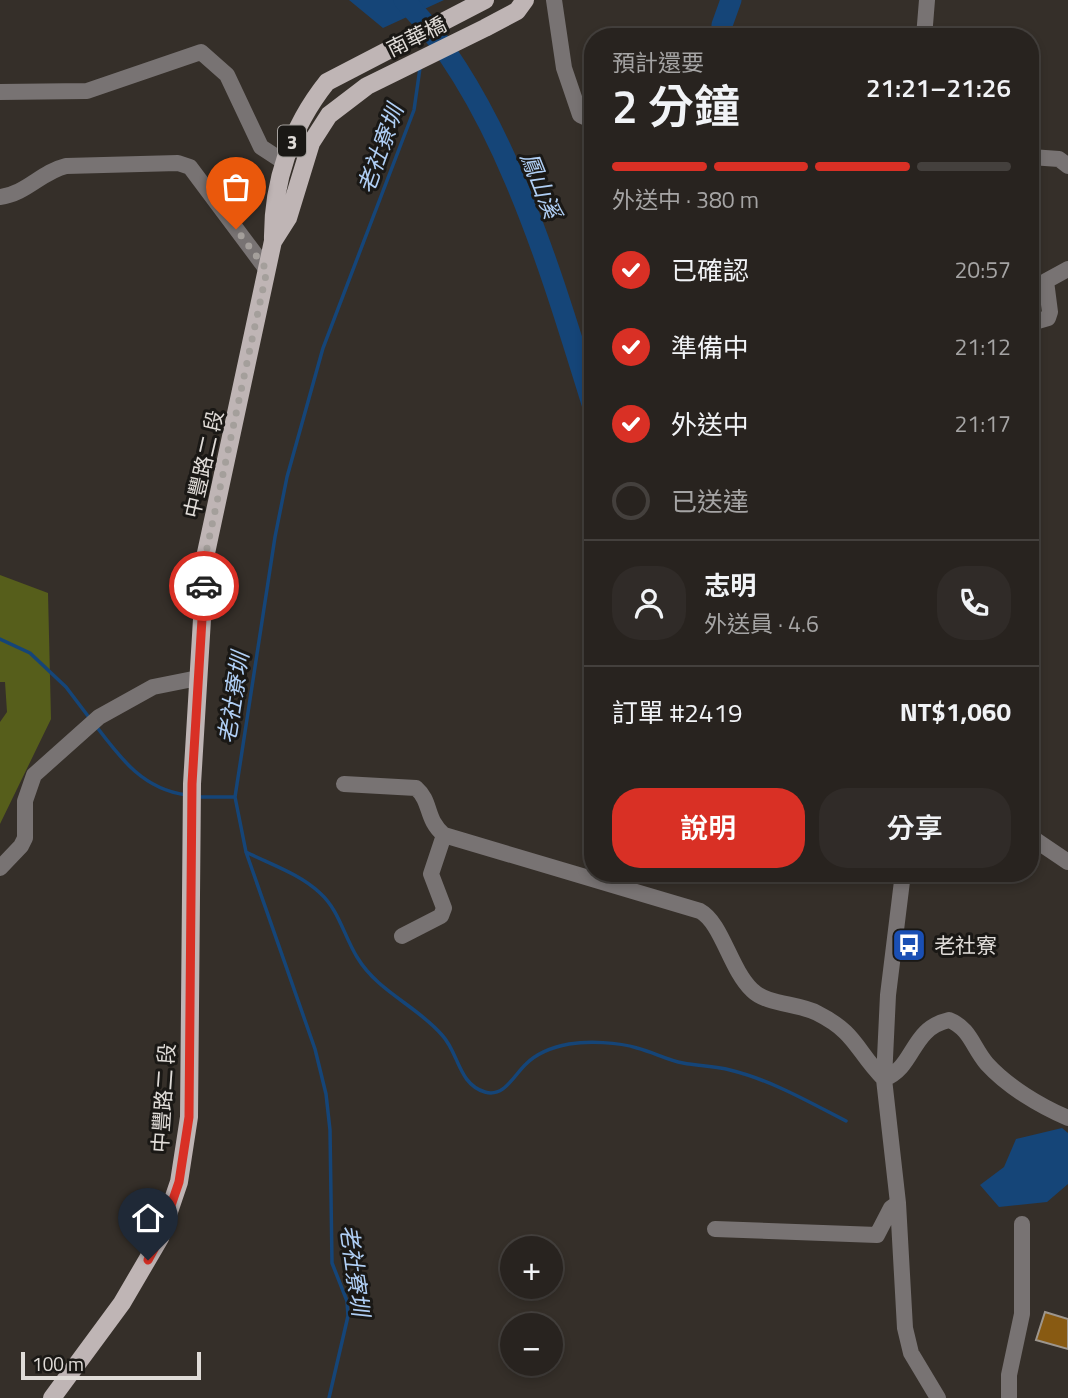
<!DOCTYPE html>
<html lang="zh-TW">
<head>
<meta charset="utf-8">
<style>
	body { margin:0; font-family:"Titillium Web","Noto Sans TC",sans-serif; background:#302b28; color:#f1f3f6; height:100vh; display:flex; flex-direction:column; font-size:26px; white-space:nowrap }
	* { box-sizing:border-box; margin:0 }
	p { font-size:23px; color:#a5a4a4 }
	.icon { flex:none; width:38px; height:38px; fill:none; stroke:currentColor; stroke-width:2; stroke-linecap:round; stroke-linejoin:round }
	.map { position:relative; flex:1; overflow:hidden }
	.sheet { position:absolute; left:584px; top:28px; width:455px; height:854px; display:flex; flex-direction:column; background:#28231f; border-radius:28px; box-shadow:0 4px 10px #0003,0 0 0 2px #44403d }
	.sheet>* { flex:none }
	.controls { position:absolute; left:500px; top:1236px; display:grid; gap:14px }
	.controls a { display:grid; place-items:center; width:63px; height:63px; border-radius:50%; background:#28231f; box-shadow:0 4px 10px #0003,0 0 0 2px #44403d; font-size:35px }
	.scale { position:absolute; left:21px; bottom:18px; width:180px; box-sizing:border-box; padding-left:7px; border:4px solid #e0dcd8; border-top:0; font-size:19px; line-height:24px; white-space:nowrap; color:#e0dcd8; -webkit-text-stroke:5px #1a1815; paint-order:stroke }
	.pin { position:absolute; display:grid; place-items:center; width:60px; height:60px; color:#fff; margin:-72px -30px; border-radius:50% 50% 50% 0; rotate:-45deg; box-shadow:0 0 7px #0007 }
	.pin .icon { rotate:45deg }
	.courier { position:absolute; display:grid; place-items:center; width:70px; height:70px; margin:-35px; border:5px solid #d93025; border-radius:50%; background:#fff; color:#222; box-shadow:0 2px 9px #0007 }
	.summary em { font-style:normal; font-weight:600 }
	.summary div { display:flex; flex-direction:column-reverse }
	.summary { display:flex; align-items:center; justify-content:space-between; height:119px; padding:0 28px }
	h1 { font-size:46px; font-weight:600; line-height:52px }
	.bar { display:grid; grid-template-columns:repeat(4,1fr); gap:10px 7px; align-content:center; height:84px; padding:0 28px }
	.bar i { height:9px; border-radius:5px; background:#44403d }
	.bar .current { background:#d93025 }
	.bar p { grid-column:span 4 }
	.line { display:flex; align-items:center; gap:18px; padding:0 28px; border-top:2px solid #44403d }
	.line div { flex:1 }
	.round { display:grid; place-items:center; flex:none; width:74px; height:74px; border-radius:28px; background:#302b28 }
	ol { padding:0 28px; list-style:none }
	li { display:flex; align-items:center; gap:21px; height:77px }
	li p { margin-inline-start:auto }
	li .icon { padding:7px; border-radius:50%; background:#d93025; color:#fff; stroke-width:4 }
	li:last-child { color:#a5a4a4 }
	li i { width:38px; height:38px; border:4px solid #44403d; border-radius:50% }
	.cta { display:flex; gap:14px; margin-top:auto; padding:14px 28px }
	.cta a { flex:1; height:80px; border-radius:28px; background:#d93025; color:#fff; font-size:28px; font-weight:600; line-height:80px; text-align:center }
	.cta a+a { background:#302b28; color:#f1f3f6 }
	.map>svg:first-child { display:block }
</style>
</head>
<body>
<div class="map">
<svg width="1068" height="1398" viewBox="0 0 1068 1398">
	<rect width="100%" height="100%" fill="#352f29"/>
	<!-- green -->
	<path fill="#565e1b" d="M0,575L48,593L51,719L0,824V722L7,712L5,682H0Z"/>
	<!-- water -->
	<path fill="#154578" d="M349,0H444L383,28Z
		M1062,1128L1068,1133V1184L1047,1202L999,1207L980,1185L1004,1167L1016,1139Z"/>
	<g fill="none" stroke-linecap="round" stroke-linejoin="round">
		<!-- stream -->
		<path stroke="#154578" stroke-width="3.5" d="M414,12L417,29
			M0,639L30,653L66,687L91,720
			M96,726C121,759 143,789 186,795
			M197,797H235
			M246,852C270,864 300,874 320,893C339,910 344,936 357,957C378,992 416,1005 442,1035C459,1053 458,1084 485,1092C504,1098 514,1075 526,1064C537,1053 553,1047 569,1044C588,1041 618,1042 637,1048C653,1052 667,1060 683,1063C698,1066 714,1066 730,1070C771,1080 809,1102 846,1121
			M329,1398L348,1316L347,1301L332,1263L330,1130L326,1094L315,1049L246,852L235,797L275,537L287,477L323,348L414,110L420,68"/>
		<!-- river -->
		<path stroke="#154578" stroke-width="21" d="M404,0C502,101 552,275 593,407
			M722,37V25L731,0"/>
	</g>
	<!-- building -->
	<path fill="#885a12" stroke="#9d968e" stroke-width="2" d="M1045,1312L1068,1319V1349L1036,1340Z"/>
	<g fill="none" stroke-linecap="round" stroke-linejoin="round">
		<!-- minor -->
		<path stroke="#787373" stroke-width="16" d="M554,0L564,68L580,115L593,121
			M924,37L927,0
			M0,92L87,91L201,52L227,75L261,147L284,162
			M1031,157L1059,159L1068,166
			M0,197C26,194 41,172 66,166L178,163L190,167L267,270
			M1031,323L1048,318L1050,312L1046,281L1068,269
			M344,784L416,788C432,802 425,819 444,835L700,911C722,923 730,969 752,990C767,1005 798,1003 817,1013C857,1033 856,1051 884,1079C916,1066 910,1029 949,1020C970,1028 973,1048 987,1064C1008,1087 1040,1106 1068,1118
			M1031,837L1068,862
			M0,868L21,846L25,838V801L34,775L99,717L153,687L198,678
			M903,873L888,995L884,1079L898,1203L905,1328L911,1353L938,1398
			M402,936L441,916L444,908L431,874L444,835
			M715,1229L877,1235L891,1208L898,1203
			M1009,1398V1375L1022,1314V1224"/>
		<!-- major -->
		<path stroke="#bfb5b5" stroke-width="18" d="M274,240L288,218L311,143L329,115L367,86L485,28L517,11L525,0
			M52,1398L122,1303L160,1238L179,1182L189,1117L192,784L206,553L273,241C272,183 291,127 327,82L485,0"/>
	</g>
	<g fill="none" stroke-linecap="round" stroke-linejoin="round">
		<!-- done -->
		<path stroke="#a49f9b" stroke-width="7" stroke-dasharray="0 12.6" d="M204,586L206,553L267,270L236,229"/>
		<!-- route -->
		<path stroke="#d93025" stroke-width="9" d="M148,1260L160,1238L179,1182L189,1117L192,784L204,586"/>
	</g>
	<!-- icons -->
	<defs>
		<g id="bus-square" transform="scale(1.75)"><rect x="-9" y="-9" width="18" height="18" rx="4" fill="#1a4fb4" stroke="#1a1815"/><path d="M-5-6H5V4H4V6H2V4H-2V6H-4V4H-5ZM-3.5-4V0h7V-4ZM-3.5 1.2v1.5H-2V1.2ZM2 1.2v1.5H3.5V1.2Z" fill="#fff"/></g>
	</defs>
	<g fill-rule="evenodd">
		<use href="#bus-square" x="909" y="945"/>
	</g>
	<g text-anchor="middle" dominant-baseline="central" stroke-width="6" stroke-linejoin="round" paint-order="stroke">
		<!-- shield labels -->
		<rect fill="#1a1815" stroke="#a5a19e" stroke-width="2" x="278" y="125.5" width="28" height="31" rx="5"/>
		<g font-size="19" font-weight="bold" fill="#e0dcd8">
			<text x="292" y="141">3</text>
		</g>
		<!-- street labels -->
		<g font-size="21" fill="#e0dcd8" stroke="#1a1815">
			<text transform="translate(416 36) rotate(-26)">南華橋</text>
			<text transform="translate(203 464) rotate(-77)">中豐路二 段</text>
			<text transform="translate(163 1098) rotate(-86)">中豐路二 段</text>
		</g>
		<!-- poi labels -->
		<g font-size="21" fill="#e0dcd8" stroke="#1a1815" text-anchor="start">
			<text x="934" y="945">老社寮</text>
		</g>
		<!-- water labels -->
		<g font-size="23" font-style="italic" fill="#b0cff5" stroke="#1a1815">
			<text transform="translate(380 149) rotate(-70)">老社寮圳</text>
			<text transform="translate(541 185) rotate(68)">鳳山溪</text>
			<text transform="translate(233 698) rotate(-81)">老社寮圳</text>
			<text transform="translate(355 1270) rotate(82)">老社寮圳</text>
		</g>
	</g>
</svg>
<div class="controls">
<a>+</a>
<a>−</a>
</div>
<div class="scale">100 m</div>
<div class="pin" style="left:236px;top:229px;background:#ea580c"><svg class="icon" aria-label="bag" viewBox="0 0 24 24"><path d="M5 8h14l-1 12H6zM9 8a3 3 0 0 1 6 0"/></svg></div>
<div class="pin" style="left:148px;top:1260px;background:#1f2937"><svg class="icon" aria-label="home" viewBox="0 0 24 24"><path d="M3 11l9-7 9 7M6 9v11h12V9"/></svg></div>
<div class="courier" style="left:204px;top:586px"><svg class="icon" aria-label="car" viewBox="0 0 24 24"><path d="M5 17H2v-5l4-1 3-4h7l3 4 3 1v5h-3M9 17h6M6 11h13"/><circle cx="7" cy="17" r="2"/><circle cx="17" cy="17" r="2"/></svg></div>
<section class="sheet">
<div class="summary"><div><h1>2 分鐘</h1><p>預計還要</p></div><em>21:21–21:26</em></div>
<div class="bar"><i class="current"></i><i class="current"></i><i class="current"></i><i></i><p>外送中 · 380 m</p></div>
<ol>
<li><svg class="icon" aria-label="check" viewBox="0 0 24 24"><path d="M5 12l5 5 9-10"/></svg>已確認<p>20:57</p></li>
<li><svg class="icon" aria-label="check" viewBox="0 0 24 24"><path d="M5 12l5 5 9-10"/></svg>準備中<p>21:12</p></li>
<li><svg class="icon" aria-label="check" viewBox="0 0 24 24"><path d="M5 12l5 5 9-10"/></svg>外送中<p>21:17</p></li>
<li><i></i>已送達</li>
</ol>
<div class="line" style="height:126px"><a class="round"><svg class="icon" aria-label="person" viewBox="0 0 24 24"><circle cx="12" cy="8" r="4"/><path d="M4 21q1-7 8-7t8 7"/></svg></a><div><b>志明</b><p>外送員 · 4.6</p></div><a class="round"><svg class="icon" aria-label="phone" viewBox="0 0 24 24"><path d="M5 4h4l2 5-3 2q2 4 5 5l2-3 5 2v4C11 20 4 13 5 4z"/></svg></a></div>
<div class="line" style="height:91px"><div>訂單 #2419</div><b>NT$1,060</b></div>
<div class="cta"><a>說明</a><a>分享</a></div>
</section>
</div>
</body>
</html>
